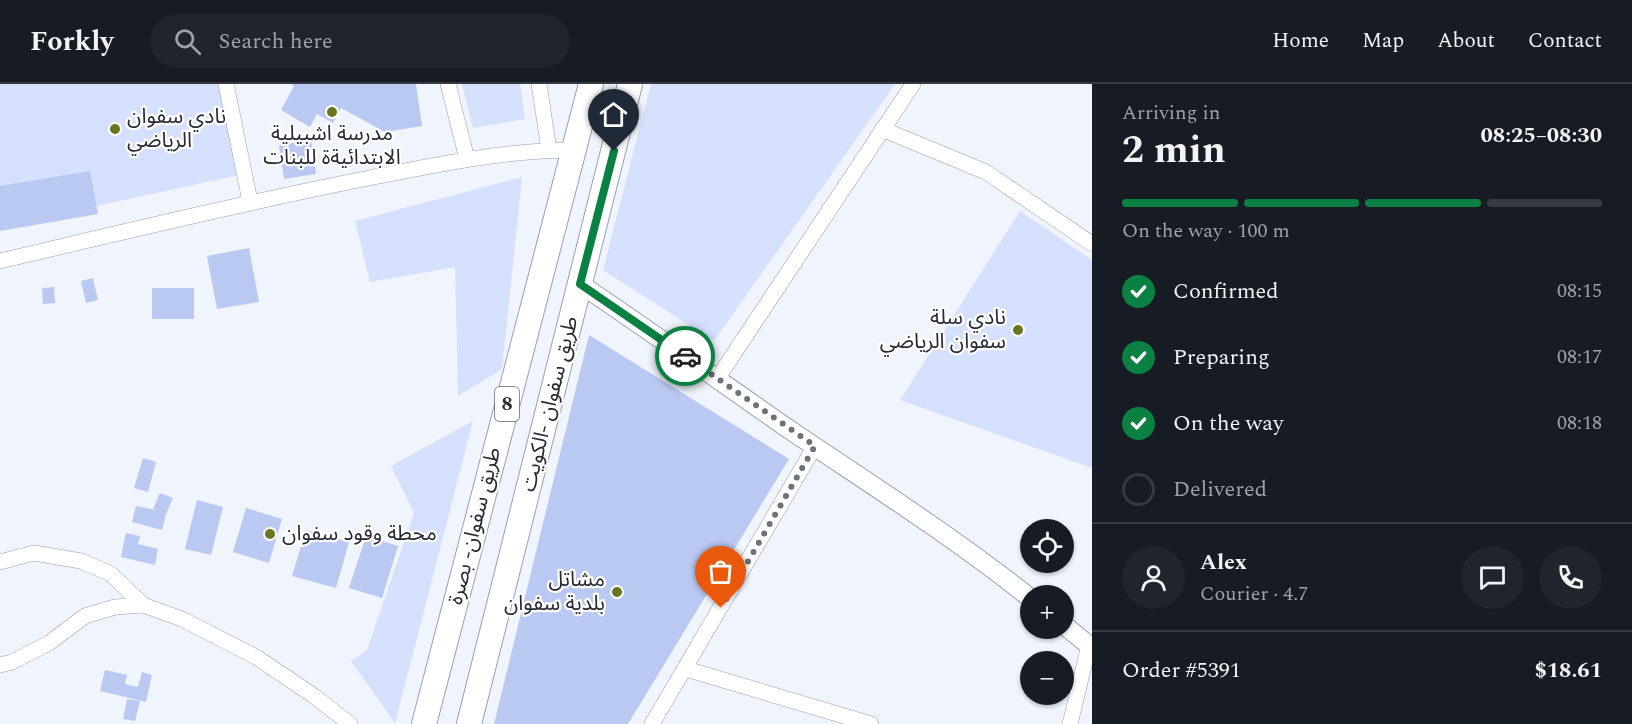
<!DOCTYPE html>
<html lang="en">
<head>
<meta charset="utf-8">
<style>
	body { margin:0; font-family:Spectral,"Noto Sans Arabic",serif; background:#20242c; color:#f1f3f6; height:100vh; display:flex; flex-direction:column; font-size:22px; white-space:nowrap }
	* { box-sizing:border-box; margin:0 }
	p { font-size:20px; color:#9ea1a6 }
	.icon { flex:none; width:33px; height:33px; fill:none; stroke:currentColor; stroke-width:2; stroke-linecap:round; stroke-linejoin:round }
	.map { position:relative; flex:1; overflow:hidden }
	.drawer { display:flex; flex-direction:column; background:#171b24; width:540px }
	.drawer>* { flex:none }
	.controls { position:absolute; left:1020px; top:435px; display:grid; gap:12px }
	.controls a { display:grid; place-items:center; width:54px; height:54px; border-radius:50%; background:#171b24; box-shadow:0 2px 4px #0004; font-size:30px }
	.pin { position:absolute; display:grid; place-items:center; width:51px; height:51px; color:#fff; margin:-62px -26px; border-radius:50% 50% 50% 0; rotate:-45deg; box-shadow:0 0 6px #0007 }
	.pin .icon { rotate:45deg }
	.courier { position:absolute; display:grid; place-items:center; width:60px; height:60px; margin:-30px; border:4px solid #0b8043; border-radius:50%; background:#fff; color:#222; box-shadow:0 2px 8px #0007 }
	.summary em { font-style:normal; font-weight:700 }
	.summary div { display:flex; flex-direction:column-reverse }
	.summary { display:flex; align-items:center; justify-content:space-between; height:102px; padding:0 30px }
	h1 { font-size:39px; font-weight:700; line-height:45px }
	.bar { display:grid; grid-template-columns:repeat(4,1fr); gap:9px 6px; align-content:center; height:72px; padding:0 30px }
	.bar i { height:8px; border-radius:4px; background:#363941 }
	.bar .current { background:#0b8043 }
	.bar p { grid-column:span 4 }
	.line { display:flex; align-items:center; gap:15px; padding:0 30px; border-top:2px solid #363941 }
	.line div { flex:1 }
	.round { display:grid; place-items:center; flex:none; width:63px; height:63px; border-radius:32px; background:#20242c }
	ol { padding:0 30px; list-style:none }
	li { display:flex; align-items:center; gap:18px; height:66px }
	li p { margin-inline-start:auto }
	li .icon { padding:6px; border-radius:50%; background:#0b8043; color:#fff; stroke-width:4 }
	li:last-child { color:#9ea1a6 }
	li i { width:33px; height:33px; border:3px solid #363941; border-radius:50% }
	header { display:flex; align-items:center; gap:36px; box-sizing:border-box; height:84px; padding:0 30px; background:#171b24; border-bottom:2px solid #363941 }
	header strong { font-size:28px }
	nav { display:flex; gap:33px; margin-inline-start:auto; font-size:21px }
	.search { width:420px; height:54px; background:#20242c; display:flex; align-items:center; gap:15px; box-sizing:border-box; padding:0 21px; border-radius:33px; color:#9ea1a6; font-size:22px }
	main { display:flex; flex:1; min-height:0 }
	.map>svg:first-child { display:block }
</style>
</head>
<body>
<header>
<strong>Forkly</strong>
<div class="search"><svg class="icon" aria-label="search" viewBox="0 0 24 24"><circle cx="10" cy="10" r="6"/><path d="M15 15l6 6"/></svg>Search here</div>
<nav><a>Home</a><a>Map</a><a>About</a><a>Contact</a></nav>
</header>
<main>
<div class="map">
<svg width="1092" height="640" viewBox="0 0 1092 640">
	<rect width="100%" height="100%" fill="#f0f4fd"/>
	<!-- green -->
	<path fill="#d5e0fc" d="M0,0H220L239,91L0,143Z
		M462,0H520L525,35L473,44Z
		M651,0H895L714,257L603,186Z
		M522,93L502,285L458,312L455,183L370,198L355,137Z
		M1020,127L1092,176V384L900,316Z
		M473,337L395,639L351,577L367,566L414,429L391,382Z"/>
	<!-- building -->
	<path fill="#bac9f2" d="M291,0H416L422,42L385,48L341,24L333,39L317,30L310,43L281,26L294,2Z
		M311,56L316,90L284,95L279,61Z
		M90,87L98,130L0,147V102Z
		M249,164L259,218L217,225L207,172Z
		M93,194L98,216L86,219L81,197Z
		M54,203L55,219L43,220L42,204Z
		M152,204H194V235H152Z
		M589,251L789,375L628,640H494Z
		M143,374L156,378L148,408L134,404Z
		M160,409L173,414L166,430L162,446L132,438L136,422L160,427L153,425Z
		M197,416L223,423L211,471L185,465Z
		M246,424L282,435L269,479L233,468Z
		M306,446L349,458L336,504L292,492Z
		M126,449L140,452L138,460L158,465L155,481L121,473Z
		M366,452L398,462L382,514L349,504Z
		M105,586L127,591L125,600L138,603L142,588L152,591L146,618L100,607Z
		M127,615L140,617L135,637L123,635Z"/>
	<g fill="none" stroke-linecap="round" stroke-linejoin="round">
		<!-- minor casing -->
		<g stroke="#969fb4" stroke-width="16">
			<path id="minor" d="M226,0L250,117
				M448,0L467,75
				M539,0L549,66
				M882,45L986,88L1092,160
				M0,177C119,149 238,120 359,96C430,82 502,66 575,66
				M717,295L913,0
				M0,478L34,469L81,477L111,490L143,521
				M0,581L12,578L49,559L85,532L115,523L143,521L182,535L256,573L314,612L350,640
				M686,585L871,640
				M652,640L815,362
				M1070,640L1089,561"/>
		</g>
		<!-- tertiary casing -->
		<g stroke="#969fb4" stroke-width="20">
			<path id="tertiary" d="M580,200C652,248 722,299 793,348C873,402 955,454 1030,514
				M1064,541L1092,564"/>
		</g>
		<!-- trunk casing -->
		<g stroke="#969fb4" stroke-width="26">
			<path id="trunk" d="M424,640L591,0
				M469,640L630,0"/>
		</g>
		<!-- minor -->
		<use href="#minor" stroke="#fff" stroke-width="15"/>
		<!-- tertiary -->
		<use href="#tertiary" stroke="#fff" stroke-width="18"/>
		<!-- trunk -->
		<use href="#trunk" stroke="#fff" stroke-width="24"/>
	</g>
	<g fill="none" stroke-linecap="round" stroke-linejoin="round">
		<!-- done -->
		<path stroke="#6d717a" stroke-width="6" stroke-dasharray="0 10.8" d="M685,272L815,362L721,524"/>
		<!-- route -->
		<path stroke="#0b8043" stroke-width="8" d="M614,67L580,200L685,272"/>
	</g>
	<!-- markers -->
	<g fill="#687622" stroke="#fff" stroke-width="2">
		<circle cx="332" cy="28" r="6"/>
		<circle cx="115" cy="45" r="6"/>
		<circle cx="1018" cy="246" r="6"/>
		<circle cx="270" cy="450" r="6"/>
		<circle cx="617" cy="508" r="6"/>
	</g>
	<g text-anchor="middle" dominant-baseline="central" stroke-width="4.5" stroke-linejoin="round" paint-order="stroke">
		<!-- shield labels -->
		<rect fill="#fff" stroke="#686a70" stroke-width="1.5" x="495" y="303" width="24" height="34" rx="4.5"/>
		<g font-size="20" font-weight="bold" fill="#272a33">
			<text x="507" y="320">8</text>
		</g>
		<!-- poi labels -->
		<g font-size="21" fill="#272a33" stroke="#fff" text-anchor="start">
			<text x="127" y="33">نادي سفوان<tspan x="127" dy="24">الرياضي</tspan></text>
			<text x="332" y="50" text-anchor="middle">مدرسة اشبيلية<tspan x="332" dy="24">الابتدائيةة للبنات</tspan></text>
			<text x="1006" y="234" text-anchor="end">نادي سلة<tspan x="1006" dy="24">سفوان الرياضي</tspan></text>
			<text x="282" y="450">محطة وقود سفوان</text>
			<text x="605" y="496" text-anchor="end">مشاتل<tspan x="605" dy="24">بلدية سفوان</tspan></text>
		</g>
		<!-- street labels -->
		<g font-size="21" fill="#272a33" stroke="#fff">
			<text transform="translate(550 320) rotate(-76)">طريق سفوان -الكويت</text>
			<text transform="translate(475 442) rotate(-76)">طريق سفوان- بصرة</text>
		</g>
	</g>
</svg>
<div class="controls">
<a><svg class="icon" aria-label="locate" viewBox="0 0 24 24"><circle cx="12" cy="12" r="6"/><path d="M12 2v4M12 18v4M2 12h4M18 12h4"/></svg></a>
<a>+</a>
<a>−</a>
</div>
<div class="pin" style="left:721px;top:524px;background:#ea580c"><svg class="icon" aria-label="bag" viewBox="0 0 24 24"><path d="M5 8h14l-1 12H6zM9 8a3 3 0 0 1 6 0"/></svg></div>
<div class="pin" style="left:614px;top:67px;background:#1f2937"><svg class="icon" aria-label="home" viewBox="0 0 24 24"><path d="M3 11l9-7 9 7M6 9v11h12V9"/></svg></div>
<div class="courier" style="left:685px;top:272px"><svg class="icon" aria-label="car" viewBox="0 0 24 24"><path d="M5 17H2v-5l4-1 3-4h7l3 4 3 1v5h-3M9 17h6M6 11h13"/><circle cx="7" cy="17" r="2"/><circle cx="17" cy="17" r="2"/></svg></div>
</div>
<section class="drawer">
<div class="summary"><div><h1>2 min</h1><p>Arriving in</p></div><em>08:25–08:30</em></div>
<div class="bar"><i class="current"></i><i class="current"></i><i class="current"></i><i></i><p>On the way · 100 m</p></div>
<ol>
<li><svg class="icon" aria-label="check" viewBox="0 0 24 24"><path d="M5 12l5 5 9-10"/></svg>Confirmed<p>08:15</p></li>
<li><svg class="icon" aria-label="check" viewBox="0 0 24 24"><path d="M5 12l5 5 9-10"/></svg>Preparing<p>08:17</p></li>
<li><svg class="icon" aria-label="check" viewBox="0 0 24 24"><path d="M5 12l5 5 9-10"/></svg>On the way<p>08:18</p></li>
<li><i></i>Delivered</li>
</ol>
<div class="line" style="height:108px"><a class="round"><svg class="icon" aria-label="person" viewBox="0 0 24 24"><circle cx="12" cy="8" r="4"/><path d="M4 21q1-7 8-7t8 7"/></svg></a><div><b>Alex</b><p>Courier · 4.7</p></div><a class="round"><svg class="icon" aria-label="chat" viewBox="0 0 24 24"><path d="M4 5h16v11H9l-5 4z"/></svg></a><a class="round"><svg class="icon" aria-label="phone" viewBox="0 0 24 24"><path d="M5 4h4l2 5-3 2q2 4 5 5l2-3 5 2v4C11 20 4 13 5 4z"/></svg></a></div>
<div class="line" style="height:78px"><div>Order #5391</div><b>$18.61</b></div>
</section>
</main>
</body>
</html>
